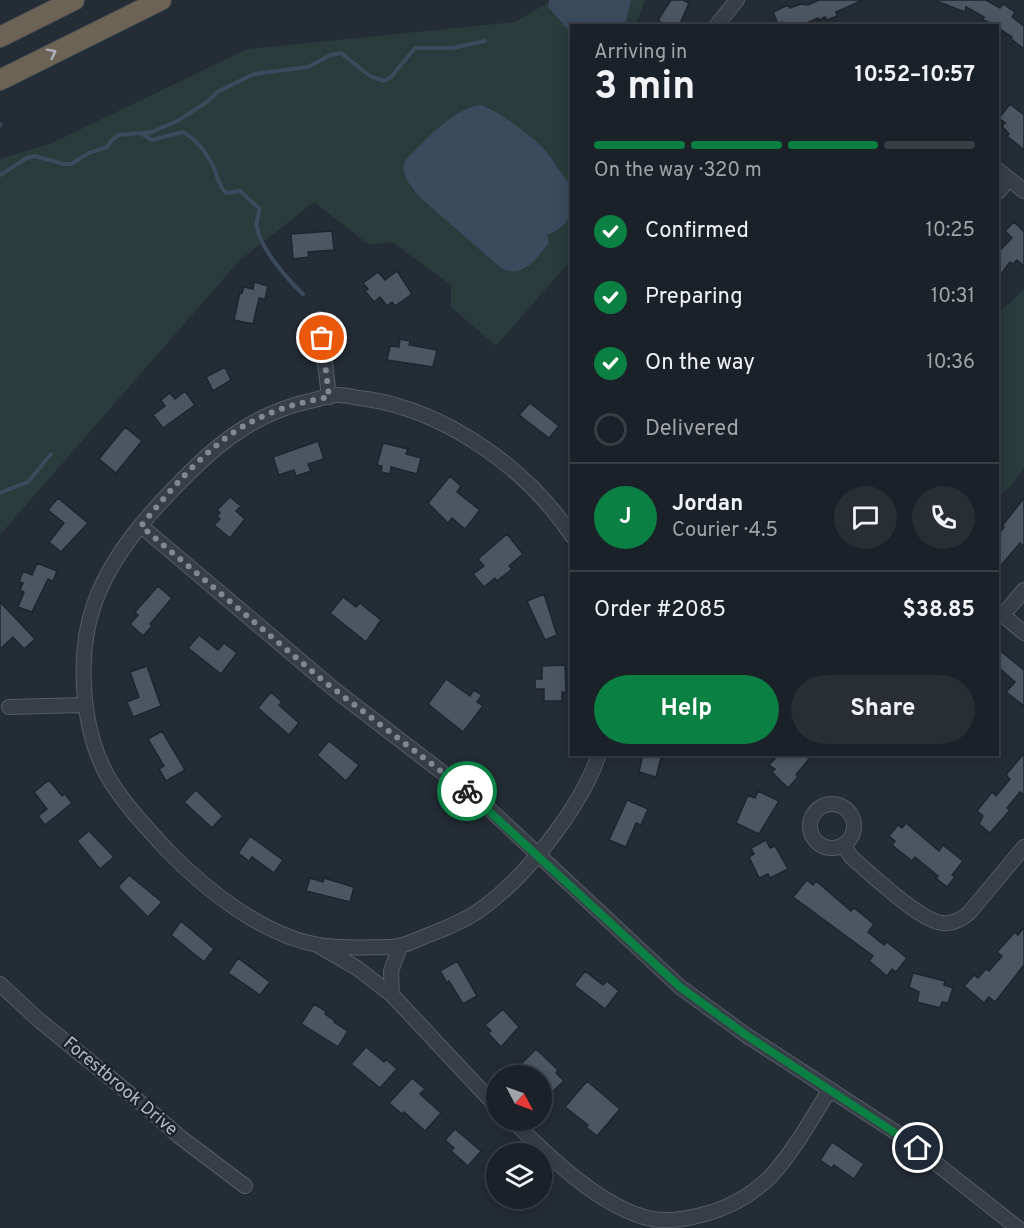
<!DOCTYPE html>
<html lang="en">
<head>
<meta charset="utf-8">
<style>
	body { margin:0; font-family:Overpass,sans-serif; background:#282e34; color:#f1f3f6; height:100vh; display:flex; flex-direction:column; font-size:22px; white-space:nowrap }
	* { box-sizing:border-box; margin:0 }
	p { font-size:20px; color:#a0a3a8 }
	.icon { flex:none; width:33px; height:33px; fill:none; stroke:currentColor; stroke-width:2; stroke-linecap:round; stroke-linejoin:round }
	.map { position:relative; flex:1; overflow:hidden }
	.panel { position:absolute; left:570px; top:24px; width:429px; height:732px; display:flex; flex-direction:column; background:#1b2128; border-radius:0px; box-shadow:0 3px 15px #0003,0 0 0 2px #393e45 }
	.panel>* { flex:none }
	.needle { width:39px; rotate:131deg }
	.fabs { position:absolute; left:486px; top:1065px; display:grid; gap:12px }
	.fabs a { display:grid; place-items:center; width:66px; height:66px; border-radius:50%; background:#1b2128; box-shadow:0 3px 15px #0003,0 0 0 2px #393e45; font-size:30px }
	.pin { position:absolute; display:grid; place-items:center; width:51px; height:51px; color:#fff; margin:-26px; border:3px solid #fff; border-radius:50%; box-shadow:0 2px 6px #0007 }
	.courier { position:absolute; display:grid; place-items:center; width:60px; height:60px; margin:-30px; border:4px solid #0b8043; border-radius:50%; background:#fff; color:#222; box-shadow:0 2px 8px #0007 }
	.overview em { font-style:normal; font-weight:700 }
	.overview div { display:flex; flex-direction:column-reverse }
	.overview { display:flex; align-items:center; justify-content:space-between; height:102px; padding:0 24px }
	h1 { font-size:39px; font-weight:700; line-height:45px }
	.bar { display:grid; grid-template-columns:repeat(4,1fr); gap:9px 6px; align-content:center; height:72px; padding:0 24px }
	.bar i { height:8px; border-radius:4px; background:#393e45 }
	.bar .active { background:#0b8043 }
	.bar p { grid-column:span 4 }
	.line { display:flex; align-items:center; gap:15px; padding:0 24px; border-top:2px solid #393e45 }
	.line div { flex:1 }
	.round { display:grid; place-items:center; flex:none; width:63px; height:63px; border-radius:32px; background:#282e34 }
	ol { padding:0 24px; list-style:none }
	li { display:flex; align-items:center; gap:18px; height:66px }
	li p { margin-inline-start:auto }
	li .icon { padding:6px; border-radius:50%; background:#0b8043; color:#fff; stroke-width:4 }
	li:last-child { color:#a0a3a8 }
	li i { width:33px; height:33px; border:3px solid #393e45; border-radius:50% }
	.action { display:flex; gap:12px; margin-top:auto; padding:12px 24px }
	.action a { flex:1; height:69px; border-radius:36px; background:#0b8043; color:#fff; font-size:24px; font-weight:700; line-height:69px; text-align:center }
	.action a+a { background:#282e34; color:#f1f3f6 }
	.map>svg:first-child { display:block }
</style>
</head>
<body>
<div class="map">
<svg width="1024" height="1228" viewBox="0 0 1024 1228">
	<rect width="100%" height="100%" fill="#242c36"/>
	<!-- green -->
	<path fill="#293b3b" d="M552,0H645L636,25L572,26L571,184L560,172L546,150L488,107L464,110L441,126L404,163V171L413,191L502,269L522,270L527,268L549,243L545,236L547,234C557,235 565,224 571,215V260L496,346L451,307V285L392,242L369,245L314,202L239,261L0,535V159L52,143L247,49L515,22Z
		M1024,289V469L1009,488L998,496V314Z"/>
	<!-- water -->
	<path fill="#3b4a5d" d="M549,0H631L625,25L572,26L571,33L548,7Z
		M481,105C496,109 536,139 546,151C555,162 560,174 571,184C572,201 575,218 559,229C554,232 552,234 547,234L549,243C536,259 525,278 502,269L424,201C413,190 400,177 405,160C424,142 454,107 481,105Z"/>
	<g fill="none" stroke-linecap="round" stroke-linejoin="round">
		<!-- stream -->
		<path stroke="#3b4a5d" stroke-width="4" d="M0,124V125
			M142,134L152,140L183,132C196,139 207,154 214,168C218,177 218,185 226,193L240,191L259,208C260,215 255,220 257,227C260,248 287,279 303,294
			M0,175L27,158L35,156L63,164H71L89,153L107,147L113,139L119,135L152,132L179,120L207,102L217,92L254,74L308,67L331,55L341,53L370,76L384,81L391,77L415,48H452L485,41
			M0,493L28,482L51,454"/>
	</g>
	<!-- building -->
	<path fill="#4c5662" stroke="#1e252e" stroke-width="1.5" d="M671,0H683L689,3L679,26H667L658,20Z
		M819,0H863L836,12L837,16L827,20L825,17L819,20L818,18L800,26H784L782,22L778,24L773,12L788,5L790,8L801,4L808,5Z
		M934,0H986L1000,8L1003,4L1015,12L1012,17L1024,26V49L1011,39L1012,37L998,28V26L983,20L984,17L966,7L965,12Z
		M1010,104L1024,115V150L1007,136L1009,134L1002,126L1005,123L999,118Z
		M1014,222L1024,232V266L1017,260L1013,264L1010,262L998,278V252L1012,238L1005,231Z
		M332,231L334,250L308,252L309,257L293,259L291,234Z
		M397,271L412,294L395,306L392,302L387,306L380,297L374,302L365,291L368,289L363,283L378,272L385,280Z
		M254,282L268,286L265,299L259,298L253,324L234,320L240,292L242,293L244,287L253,289Z
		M400,339L410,341L409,345L437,350L433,367L387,360L390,346L399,347Z
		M225,367L231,380L213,391L206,377Z
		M185,391L195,405L163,428L153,415L165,406L161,400L170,393L175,399Z
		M530,403L559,426L549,438L519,415Z
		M125,427L142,441L116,473L99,459Z
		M318,441L324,459L308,464L311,471L296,476L294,470L279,475L273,457Z
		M383,443L408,449L406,454L421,458L417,474L391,467L390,474L381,472L382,466L377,465Z
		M450,476L461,486L457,492L480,510L465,529L452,518L448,523L428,503Z
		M230,497L241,506L236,511L245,519L230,538L214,525L220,519L217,516L220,513L217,510Z
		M58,498L88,523L61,552L49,542L64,523L48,510Z
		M1024,498V546L1020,543L998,569V535L1004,527L1002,526Z
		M507,534L523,554L509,566L512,569L497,581L495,578L484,587L473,574L484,566L478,559Z
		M37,563L57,571L53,581L48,579L32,612L18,607L24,592L20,590L23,583L19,582L23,571L32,575Z
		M158,586L172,598L150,624L152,626L143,636L130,624L138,615L135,612Z
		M544,594L557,635L545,640L527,601Z
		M343,597L356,607L360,603L381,620L366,642L330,613Z
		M0,602L35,639L24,649L13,637L0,649Z
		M199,635L218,650L224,643L237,653L221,674L188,648Z
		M998,649L1024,670V706L1006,692L1015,682L998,667Z
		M565,665L566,692H562V701H544V689H535V679H542V666Z
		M147,666L161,706L133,717L127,702L139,697L130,672Z
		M446,679L470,696L474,690L482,695L477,702L483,706L463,732L428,704Z
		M271,692L282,702L279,705L299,723L289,735L258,708Z
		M162,731L185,770L166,781L159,769L164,766L148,739Z
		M329,741L359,765L346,781L317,755Z
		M1024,753V795L1020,792L1007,808L1010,810L990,833L979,824L983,816L977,811L992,792L996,796L1010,779L1006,775Z
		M643,754H662L656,777L639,772Z
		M779,754H804L809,759L796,775L798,777L788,788L772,772L775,769L769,765Z
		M49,780L62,796L65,794L72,803L45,825L38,816L47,809L34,792Z
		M196,790L223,816L212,828L184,802Z
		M758,791L779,801L759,834L736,823L748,795L755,798Z
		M627,800L648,809L641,825L636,823L626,847L609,840Z
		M906,823L939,851L943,845L963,861L952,875L955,877L947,887L936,878L938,876L915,857L912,861L892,845L895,841L889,836L898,825L902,828Z
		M89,831L114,857L100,869L77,841Z
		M250,836L283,860L274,873L252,857L249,861L238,853Z
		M766,840L770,848L775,846L788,869L770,878L768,874L759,878L749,857L754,854L751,848Z
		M129,875L162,902L148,917L118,887Z
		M310,878L323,882L324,878L354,887L350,902L306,891Z
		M807,880L813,885L816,881L851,911L854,908L874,924L868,932L884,945L887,942L907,958L896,972L892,969L887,976L869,961L873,956L793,897Z
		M181,921L214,949L204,962L171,935Z
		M1024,927V965L995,1002L989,997L984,1003L964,986L974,975L978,978L986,969L989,971L1002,956L997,952L1015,932L1018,935Z
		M238,958L270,982L260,995L228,973Z
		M457,961L477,996L463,1004L449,981L447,983L440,971Z
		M585,971L603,985L607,981L619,991L605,1009L574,985Z
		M913,973L945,981L944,985L953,988L948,1003L942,1002L940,1008L917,1002L919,992L909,987Z
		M314,1004L327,1012L325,1014L335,1021L334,1022L348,1031L338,1047L301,1024Z
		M503,1009L519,1027L501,1047L488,1033L491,1031L485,1025Z
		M366,1047L384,1062L386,1059L397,1069L380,1088L351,1064Z
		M536,1049L558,1070L556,1073L564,1081L552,1092L542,1081V1076H533L521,1064Z
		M412,1078L425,1089L420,1094L441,1113L425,1131L404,1112L402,1114L389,1103Z
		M587,1081L620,1109L597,1136L586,1127L588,1125L565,1107Z
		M455,1129L481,1151L468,1166L451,1151L454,1148L445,1140Z
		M832,1142L864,1164L854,1179L834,1165L832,1168L820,1160Z
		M504,1198H534L522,1213Z"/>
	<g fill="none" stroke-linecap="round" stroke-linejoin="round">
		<!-- minor casing -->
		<g stroke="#555c65" stroke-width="16">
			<path id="minor" d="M716,26L737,0
				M998,170L1024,191
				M998,192L1009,179
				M320,319L329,397
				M141,526L335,690L486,806L680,987L746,1035L900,1135L1018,1228
				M572,536C528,469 446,411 367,399C357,398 347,395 338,395C329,395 319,399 310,401C260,412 224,438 188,474C152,510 113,552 95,602C76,653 81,729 108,777C124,804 146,827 167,850C205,889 262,935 318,945C341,949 367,947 390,947C405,947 417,939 431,934C447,928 463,921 477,912C524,880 581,808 599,754
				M998,611L1024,633
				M1003,615L1024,590
				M9,707L85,705
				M810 826a22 22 0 1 1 44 0a22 22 0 1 1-44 0Z
				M844,845L851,857C870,873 921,922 943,923C953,924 962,919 969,913L1024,847
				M319,946L357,968L392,995L496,1106
				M0,984L40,1021L146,1107L180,1137L245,1186
				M392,995L391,971L400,947
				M512,1120C547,1155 602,1209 652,1219C670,1222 687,1219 705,1214C731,1207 752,1195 771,1176C794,1151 812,1118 830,1089"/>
		</g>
		<!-- highway casing -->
		<g stroke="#424952" stroke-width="22">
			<path id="highway" d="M0,37L74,0
				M0,80L161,0"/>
		</g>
		<!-- minor -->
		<use href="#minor" stroke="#373e47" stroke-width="14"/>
		<!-- highway -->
		<use href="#highway" stroke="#6c6355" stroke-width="20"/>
	</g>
	<!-- one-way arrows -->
	<defs><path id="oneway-chevron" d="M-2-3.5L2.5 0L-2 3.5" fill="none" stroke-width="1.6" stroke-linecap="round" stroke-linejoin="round" transform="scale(1.5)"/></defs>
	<use stroke="#abb0b8" href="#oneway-chevron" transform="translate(52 53) rotate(-27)"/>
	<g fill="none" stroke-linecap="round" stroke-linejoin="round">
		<!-- done -->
		<path stroke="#808892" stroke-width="6" stroke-dasharray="0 10.8" d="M322,338L329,397C303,402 278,408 255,420C211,441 171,489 141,526L326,683L467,791"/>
		<!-- route -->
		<path stroke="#0b8043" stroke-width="8" d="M467,791L680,987L746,1035L918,1148"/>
	</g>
	<g text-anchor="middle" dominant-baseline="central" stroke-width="5" stroke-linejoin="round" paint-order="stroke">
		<!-- street labels -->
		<g font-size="18" fill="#b2b9c3" stroke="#1c232b">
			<text transform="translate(120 1087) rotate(40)">Forestbrook Drive</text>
		</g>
	</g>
</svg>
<div class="fabs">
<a><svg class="needle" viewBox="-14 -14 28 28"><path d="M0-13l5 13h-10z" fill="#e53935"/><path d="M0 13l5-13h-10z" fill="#a0a3a8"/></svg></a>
<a><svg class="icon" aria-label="layers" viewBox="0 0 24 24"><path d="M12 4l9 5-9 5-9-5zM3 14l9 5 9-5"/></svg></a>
</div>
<div class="pin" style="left:322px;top:338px;background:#ea580c"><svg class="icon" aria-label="bag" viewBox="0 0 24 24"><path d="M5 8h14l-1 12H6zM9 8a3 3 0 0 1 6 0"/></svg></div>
<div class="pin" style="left:918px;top:1148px;background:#1f2937"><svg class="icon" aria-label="home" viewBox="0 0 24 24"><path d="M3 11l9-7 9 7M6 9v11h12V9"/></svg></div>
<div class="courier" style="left:467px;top:791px"><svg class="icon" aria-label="bike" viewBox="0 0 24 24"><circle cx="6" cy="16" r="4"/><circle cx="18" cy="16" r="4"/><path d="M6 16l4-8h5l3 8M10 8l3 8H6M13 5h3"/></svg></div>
<section class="panel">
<div class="overview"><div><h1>3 min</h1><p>Arriving in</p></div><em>10:52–10:57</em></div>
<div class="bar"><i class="active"></i><i class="active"></i><i class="active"></i><i></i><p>On the way · 320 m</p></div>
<ol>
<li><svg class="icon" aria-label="check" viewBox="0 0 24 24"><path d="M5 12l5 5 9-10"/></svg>Confirmed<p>10:25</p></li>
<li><svg class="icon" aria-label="check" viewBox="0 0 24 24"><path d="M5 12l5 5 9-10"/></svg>Preparing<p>10:31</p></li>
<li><svg class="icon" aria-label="check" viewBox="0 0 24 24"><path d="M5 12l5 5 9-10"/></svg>On the way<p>10:36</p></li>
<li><i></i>Delivered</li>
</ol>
<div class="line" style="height:108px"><b class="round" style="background:#0b8043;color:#fff">J</b><div><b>Jordan</b><p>Courier · 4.5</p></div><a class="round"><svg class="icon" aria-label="chat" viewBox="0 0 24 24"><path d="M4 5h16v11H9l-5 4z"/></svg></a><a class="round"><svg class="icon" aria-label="phone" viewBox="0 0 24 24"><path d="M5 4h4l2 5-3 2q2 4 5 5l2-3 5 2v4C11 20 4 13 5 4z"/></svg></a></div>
<div class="line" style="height:78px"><div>Order #2085</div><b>$38.85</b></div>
<div class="action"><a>Help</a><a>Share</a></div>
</section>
</div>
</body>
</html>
